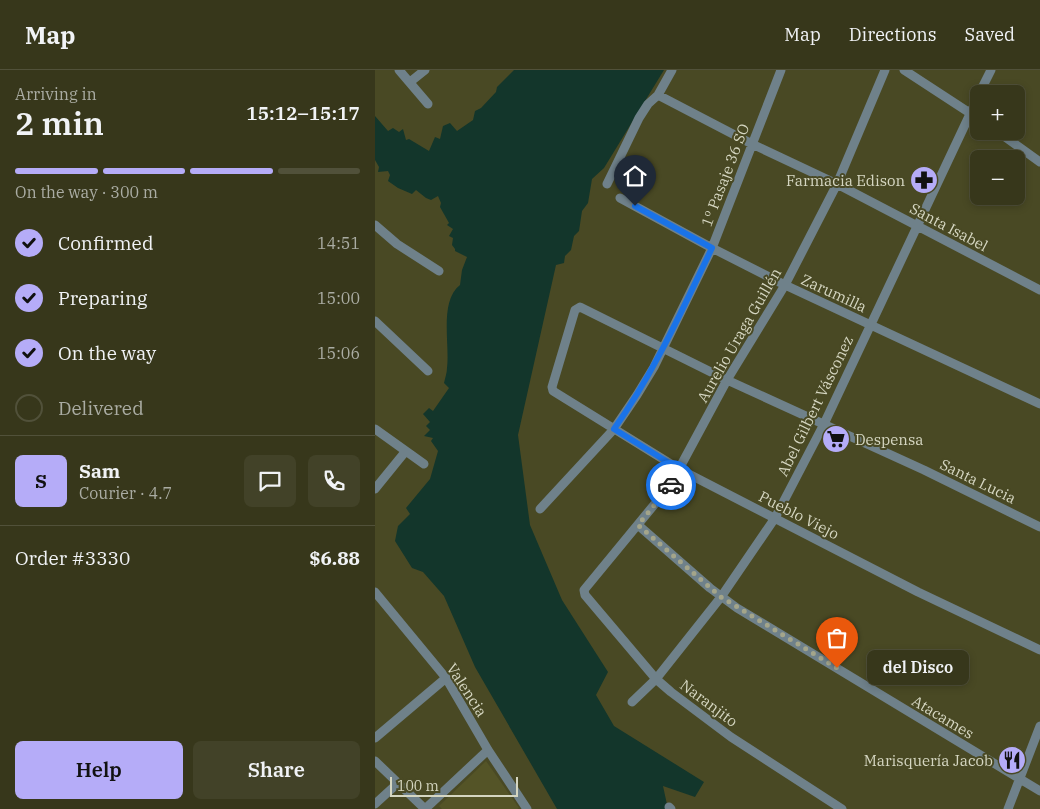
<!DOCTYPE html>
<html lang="en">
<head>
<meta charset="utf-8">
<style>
	body { margin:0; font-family:"IBM Plex Serif",serif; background:#424228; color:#f1f3f6; height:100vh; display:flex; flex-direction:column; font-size:19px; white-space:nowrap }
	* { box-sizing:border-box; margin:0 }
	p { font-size:16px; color:#aaaca3 }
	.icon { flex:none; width:28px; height:28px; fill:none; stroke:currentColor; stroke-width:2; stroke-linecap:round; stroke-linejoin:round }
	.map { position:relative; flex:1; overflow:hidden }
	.panel { display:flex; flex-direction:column; background:#37371b; width:375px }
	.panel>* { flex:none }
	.buttons { position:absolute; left:595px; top:15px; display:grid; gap:10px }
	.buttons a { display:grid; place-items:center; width:55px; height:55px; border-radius:8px; background:#37371b; box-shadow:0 2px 8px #0003,0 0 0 1px #51513a; font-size:25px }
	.scale { position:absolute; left:15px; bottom:12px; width:128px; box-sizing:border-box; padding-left:5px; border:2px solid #d5d6c1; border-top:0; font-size:14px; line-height:18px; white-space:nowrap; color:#d5d6c1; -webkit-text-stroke:4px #494924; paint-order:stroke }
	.pin { position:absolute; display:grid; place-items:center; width:42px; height:42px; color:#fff; margin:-51px -21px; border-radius:50% 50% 50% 0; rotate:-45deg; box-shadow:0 0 5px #0007 }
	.pin .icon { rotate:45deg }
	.courier { position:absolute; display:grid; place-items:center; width:50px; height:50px; margin:-25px; border:4px solid #1a73e8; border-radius:50%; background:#fff; color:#222; box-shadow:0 1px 6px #0007 }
	.bubble { position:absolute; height:35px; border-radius:8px; background:#37371b; box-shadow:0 2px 8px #0003,0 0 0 1px #51513a; font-size:16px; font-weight:600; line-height:35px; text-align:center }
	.headline em { font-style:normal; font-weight:600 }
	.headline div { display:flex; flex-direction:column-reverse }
	.headline { display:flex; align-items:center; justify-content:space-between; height:85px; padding:0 15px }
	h1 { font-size:32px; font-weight:600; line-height:38px }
	.bar { display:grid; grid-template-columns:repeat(4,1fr); gap:8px 5px; align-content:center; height:60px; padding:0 15px }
	.bar i { height:6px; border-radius:4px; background:#51513a }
	.bar .on { background:#b5acf8 }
	.bar p { grid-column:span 4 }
	.line { display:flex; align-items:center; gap:12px; padding:0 15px; border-top:1px solid #51513a }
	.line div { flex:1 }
	.round { display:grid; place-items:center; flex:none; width:52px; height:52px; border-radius:8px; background:#424228 }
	ol { padding:0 15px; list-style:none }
	li { display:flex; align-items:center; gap:15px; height:55px }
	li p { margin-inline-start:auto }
	li .icon { padding:5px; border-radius:50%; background:#b5acf8; color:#111; stroke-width:4 }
	li:last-child { color:#aaaca3 }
	li i { width:28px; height:28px; border:2px solid #51513a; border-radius:50% }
	.cta { display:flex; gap:10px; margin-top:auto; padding:10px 15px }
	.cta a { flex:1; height:58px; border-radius:8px; background:#b5acf8; color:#111; font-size:20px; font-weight:600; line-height:58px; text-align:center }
	.cta a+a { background:#424228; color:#f1f3f6 }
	header { display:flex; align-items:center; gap:30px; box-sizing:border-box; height:70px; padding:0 25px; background:#37371b; border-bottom:1px solid #51513a }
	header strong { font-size:24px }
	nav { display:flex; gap:28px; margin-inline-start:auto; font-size:18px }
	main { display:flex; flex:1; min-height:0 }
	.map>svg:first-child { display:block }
</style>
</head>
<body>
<header>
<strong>Map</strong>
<nav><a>Map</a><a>Directions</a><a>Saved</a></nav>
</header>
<main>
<section class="panel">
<div class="headline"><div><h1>2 min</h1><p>Arriving in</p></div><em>15:12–15:17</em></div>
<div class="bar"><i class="on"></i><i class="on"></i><i class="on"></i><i></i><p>On the way · 300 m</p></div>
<ol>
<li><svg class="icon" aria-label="check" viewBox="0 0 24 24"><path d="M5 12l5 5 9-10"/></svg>Confirmed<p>14:51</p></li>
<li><svg class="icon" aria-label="check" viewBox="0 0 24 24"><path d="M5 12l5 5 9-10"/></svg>Preparing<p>15:00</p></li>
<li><svg class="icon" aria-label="check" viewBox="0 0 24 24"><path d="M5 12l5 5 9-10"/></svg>On the way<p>15:06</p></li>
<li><i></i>Delivered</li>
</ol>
<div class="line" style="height:90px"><b class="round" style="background:#b5acf8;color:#111">S</b><div><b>Sam</b><p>Courier · 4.7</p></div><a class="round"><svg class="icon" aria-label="chat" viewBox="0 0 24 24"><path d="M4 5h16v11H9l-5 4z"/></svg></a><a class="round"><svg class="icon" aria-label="phone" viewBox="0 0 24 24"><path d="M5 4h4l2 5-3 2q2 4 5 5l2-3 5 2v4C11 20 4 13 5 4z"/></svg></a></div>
<div class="line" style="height:65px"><div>Order #3330</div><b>$6.88</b></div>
<div class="cta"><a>Help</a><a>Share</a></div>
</section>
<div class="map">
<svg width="665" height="739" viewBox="0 0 665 739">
	<rect width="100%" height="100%" fill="#494924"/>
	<!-- built -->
	<path fill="#545427" d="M111,691L144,738L142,739H67L64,736Z"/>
	<!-- water -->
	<path fill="#13362b" d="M139,0H289L229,98L217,109L213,133L207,141L204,161L199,166L196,180L190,186L189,193L181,195L143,365L155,455L187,530L233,602L221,625L239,656L329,712L320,727L288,716L293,739H182L100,597L69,526L48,502L37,498L20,471L23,456L35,444L31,438L55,409L63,381L56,371L58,368L49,366L55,360L51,356L55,352L48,344L54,338L58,341L74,318L69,313C70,308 72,303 72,298C75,275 64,231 85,215L87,200L92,187L80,181V179L77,175L78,168L74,166L78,159L72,155L74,153L65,137L66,133L63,126L56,130L51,128L41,120L37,124L23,118L13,111L15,105L13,101L3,102L4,97L0,90V46L13,61L18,58L24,62L28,59L31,70L34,69L54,81L60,67L65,69L68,56L75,53L82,61L98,50L100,41L106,38L121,22L122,17Z"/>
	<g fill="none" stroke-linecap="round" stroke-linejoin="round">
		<!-- street -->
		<path stroke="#6f818a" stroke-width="9" d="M24,0L53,34
			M529,0L604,49
			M35,12L50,0
			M604,24L616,0
			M283,25L377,74L462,114L665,220
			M622,61L665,92
			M232,114L264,48L273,34L283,25L297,0
			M245,128L337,178L410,215L665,334
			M0,155L22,174L64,201
			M0,251L53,301
			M0,359L49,394
			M0,419L30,382
			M165,439L239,359L262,325L279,297L337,178L406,0
			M263,455L335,518L362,538L665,721
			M665,457L549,400L352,310L205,237L200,240L177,317L178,321L304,399L543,522L665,580
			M0,522L71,608L113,680L152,739
			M257,632L281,609L346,527L400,448L449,354L604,25
			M0,668L71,608
			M0,691L50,739
			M0,734L23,713
			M294,737L296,739
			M50,739L113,680
			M467,739L356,667L296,622L281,609L210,525L209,520L302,407L304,399L352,310L410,215L462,114L510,0
			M633,739L665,656"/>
	</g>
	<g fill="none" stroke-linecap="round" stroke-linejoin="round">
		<!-- done -->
		<path stroke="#a4a58a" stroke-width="5" stroke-dasharray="0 9" d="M296,415L263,455L346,527L462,598"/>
		<!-- route -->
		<path stroke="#1a73e8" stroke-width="6" d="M260,136L337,178C307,240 279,303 239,359L304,399L302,407L296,415"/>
	</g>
	<!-- icons -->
	<defs>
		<g id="pharmacy-disc" transform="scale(1.4375)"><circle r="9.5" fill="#b5acf8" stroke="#494924"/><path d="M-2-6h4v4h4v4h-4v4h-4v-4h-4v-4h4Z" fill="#111"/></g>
		<g id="supermarket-disc" transform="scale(1.4375)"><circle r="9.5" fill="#b5acf8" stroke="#494924"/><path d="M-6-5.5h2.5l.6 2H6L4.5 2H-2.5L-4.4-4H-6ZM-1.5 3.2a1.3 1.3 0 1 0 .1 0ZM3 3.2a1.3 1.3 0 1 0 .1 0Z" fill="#111"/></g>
		<g id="restaurant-disc" transform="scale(1.4375)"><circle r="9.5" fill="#b5acf8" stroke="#494924"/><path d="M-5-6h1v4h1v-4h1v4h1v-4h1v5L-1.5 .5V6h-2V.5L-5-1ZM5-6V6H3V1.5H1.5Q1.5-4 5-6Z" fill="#111"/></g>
	</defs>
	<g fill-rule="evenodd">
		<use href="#pharmacy-disc" x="549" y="110"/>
		<use href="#supermarket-disc" x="461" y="369"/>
		<use href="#restaurant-disc" x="637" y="690"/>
	</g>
	<g text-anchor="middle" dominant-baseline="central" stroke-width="4" stroke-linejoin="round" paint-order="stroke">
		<!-- street labels -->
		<g font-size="15" fill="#d5d6c1" stroke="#494924">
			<text transform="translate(350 105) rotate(-69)">1º Pasaje 36 SO</text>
			<text transform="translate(574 157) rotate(28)">Santa Isabel</text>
			<text transform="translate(459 223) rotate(25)">Zarumilla</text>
			<text transform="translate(364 265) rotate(-60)">Aurelio Uraga Guillén</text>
			<text transform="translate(440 336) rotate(-64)">Abel Gilbert Vásconez</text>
			<text transform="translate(603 411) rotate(26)">Santa Lucia</text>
			<text transform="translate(424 445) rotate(27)">Pueblo Viejo</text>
			<text transform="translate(92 620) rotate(57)">Valencia</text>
			<text transform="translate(334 633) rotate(37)">Naranjito</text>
			<text transform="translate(568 647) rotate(31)">Atacames</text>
		</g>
		<!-- poi labels -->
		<g font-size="15" fill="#d5d6c1" stroke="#494924" text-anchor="end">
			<text x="530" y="110">Farmacia Edison</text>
			<text x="480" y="369" text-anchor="start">Despensa</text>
			<text x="618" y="690">Marisquería Jacob</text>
		</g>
	</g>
</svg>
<div class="buttons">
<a>+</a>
<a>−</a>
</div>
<div class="scale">100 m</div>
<div class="pin" style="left:462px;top:598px;background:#ea580c"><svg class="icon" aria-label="bag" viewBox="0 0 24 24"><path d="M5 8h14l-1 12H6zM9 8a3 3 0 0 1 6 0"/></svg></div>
<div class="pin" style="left:260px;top:136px;background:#1f2937"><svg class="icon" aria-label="home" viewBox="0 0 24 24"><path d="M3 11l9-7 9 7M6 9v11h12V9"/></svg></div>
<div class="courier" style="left:296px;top:415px"><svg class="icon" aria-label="car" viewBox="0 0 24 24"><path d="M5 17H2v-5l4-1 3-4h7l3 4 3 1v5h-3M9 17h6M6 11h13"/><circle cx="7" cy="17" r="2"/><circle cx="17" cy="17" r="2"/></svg></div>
<div class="bubble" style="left:492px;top:580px;width:102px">del Disco</div>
</div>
</main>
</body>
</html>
